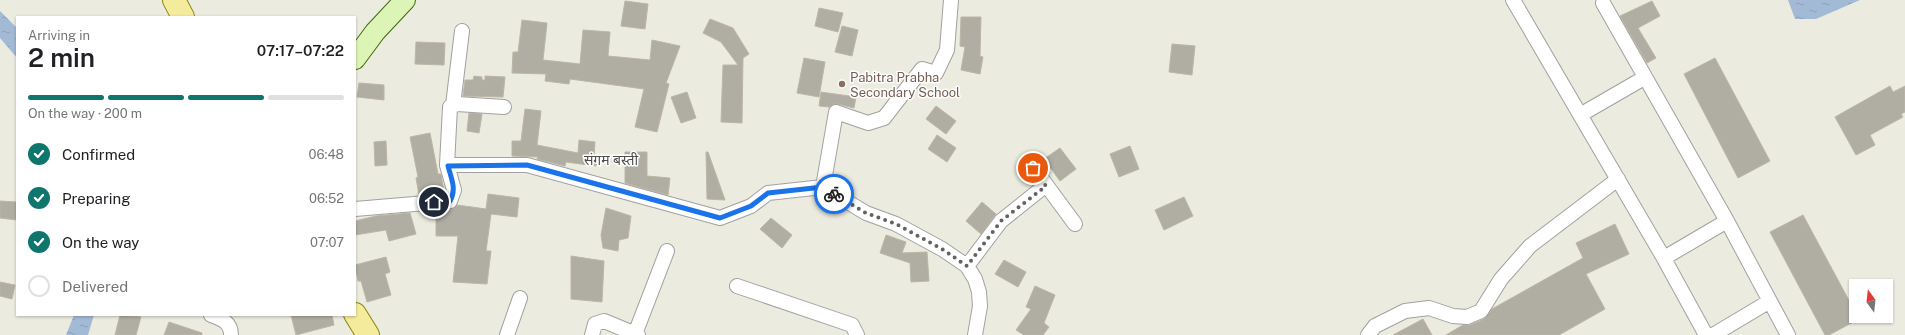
<!DOCTYPE html>
<html lang="en">
<head>
<meta charset="utf-8">
<style>
	body { margin:0; font-family:"Public Sans","Noto Sans Devanagari",sans-serif; background:#f2f2f2; color:#202124; height:100vh; display:flex; flex-direction:column; font-size:15px; white-space:nowrap }
	* { box-sizing:border-box; margin:0 }
	p { font-size:13px; color:#757577 }
	.icon { flex:none; width:22px; height:22px; fill:none; stroke:currentColor; stroke-width:2; stroke-linecap:round; stroke-linejoin:round }
	.map { position:relative; flex:1; overflow:hidden }
	.side { position:absolute; left:16px; top:16px; width:340px; height:300px; display:flex; flex-direction:column; background:#fff; border-radius:0px; box-shadow:0 1px 3px #0004 }
	.side>* { flex:none }
	.needle { width:26px; rotate:345deg }
	.controls { position:absolute; left:1849px; top:279px; display:grid; gap:8px }
	.controls a { display:grid; place-items:center; width:44px; height:44px; border-radius:0px; background:#fff; box-shadow:0 1px 3px #0004; font-size:20px }
	.pin { position:absolute; display:grid; place-items:center; width:34px; height:34px; color:#fff; margin:-17px; border:2px solid #fff; border-radius:50%; box-shadow:0 1px 4px #0007 }
	.courier { position:absolute; display:grid; place-items:center; width:40px; height:40px; margin:-20px; border:3px solid #1a73e8; border-radius:50%; background:#fff; color:#222; box-shadow:0 1px 5px #0007 }
	.head em { font-style:normal; font-weight:600 }
	.head div { display:flex; flex-direction:column-reverse }
	.head { display:flex; align-items:center; justify-content:space-between; height:68px; padding:0 12px }
	h1 { font-size:26px; font-weight:600; line-height:30px }
	.bar { display:grid; grid-template-columns:repeat(4,1fr); gap:6px 4px; align-content:center; height:48px; padding:0 12px }
	.bar i { height:5px; border-radius:3px; background:#e0e0e0 }
	.bar .selected { background:#0f766e }
	.bar p { grid-column:span 4 }
	ol { padding:0 12px; list-style:none }
	li { display:flex; align-items:center; gap:12px; height:44px }
	li p { margin-inline-start:auto }
	li .icon { padding:4px; border-radius:50%; background:#0f766e; color:#fff; stroke-width:4 }
	li:last-child { color:#757577 }
	li i { width:22px; height:22px; border:2px solid #e0e0e0; border-radius:50% }
	.map>svg:first-child { display:block }
</style>
</head>
<body>
<div class="map">
<svg width="1905" height="335" viewBox="0 0 1905 335">
	<defs>
		<pattern id="water-ripples" width="26" height="14" patternUnits="userSpaceOnUse"><rect width="26" height="14" fill="#a3bad7"/><path d="M2 4q2-2 4 0t4 0M15 11q2-2 4 0t4 0" fill="none" stroke="#8c9fb8"/></pattern>
	</defs>
	<rect width="100%" height="100%" fill="#ebebe0"/>
	<!-- water -->
	<path fill="url(#water-ripples)" d="M1788,0H1860L1816,19H1795Z
		M0,11L17,28V58L0,38Z
		M74,315H94L88,335H66Z"/>
	<!-- building -->
	<path fill="#b0aea3" stroke="#bcb6a4" d="M625,1L648,4L645,29L621,26Z
		M1652,1L1660,16L1638,28L1656,58L1647,63L1620,16Z
		M819,8L843,13L838,32L815,26Z
		M961,17H981L980,56L983,57L980,74L961,70L965,47L960,46Z
		M710,19L733,28L749,54L743,58L742,123L721,122L723,65H738L721,42L703,33Z
		M522,20L547,23L543,60L580,64L583,30L610,32L608,56L650,60L652,40L680,46L666,83L669,84L657,132L635,127L644,89L570,79L569,84L545,81L546,74L512,73L513,52H518Z
		M842,26L858,30L852,56L835,52Z
		M416,42L445,43L444,65L415,64Z
		M1172,44L1195,46L1192,75L1169,72Z
		M804,58L825,62L819,97L797,93Z
		M1715,58L1770,161L1738,178L1684,74Z
		M474,76L482,77V80H485V76L505,77L503,97L463,96L465,80H473Z
		M359,83L384,85V100L357,97Z
		M1890,86L1893,92L1905,86V112L1901,114L1903,117L1870,135L1875,145L1856,155L1835,117Z
		M687,92L696,118L681,123L671,97Z
		M821,92L856,97L854,108L838,104H834L829,107L819,106Z
		M936,106L956,121L946,134L926,119Z
		M525,109L541,111L537,145L578,153L579,140L595,142L594,156L597,157L596,166L566,162L565,166L537,159L538,157L512,156V141H521Z
		M469,113L482,114L479,133L467,131Z
		M430,133L438,174H441L444,192L419,195L416,178L418,177L410,137Z
		M937,135L956,148L947,162L928,149Z
		M386,141L387,165L375,166L374,142Z
		M1130,146L1139,169L1119,177L1110,154Z
		M1060,148L1076,169L1060,181L1044,159Z
		M625,152H647V176L670,178L668,195L625,183Z
		M706,152H708L725,200L707,199Z
		M488,194L519,198L517,217L491,214L486,251H491L487,284L453,282L458,236H436V211L451,209L457,205L486,209Z
		M1184,197L1193,216L1164,230L1155,210Z
		M0,201L17,202V220L0,218Z
		M982,202L996,214L981,234L966,221Z
		M606,208L631,216L628,238L619,240L618,251L603,248L601,235Z
		M410,213L416,234L389,241L386,230L355,235V221L376,216Z
		M1803,215L1859,319L1829,335H1825L1770,232Z
		M771,218L792,235L782,248L760,229Z
		M1615,224L1629,254L1586,274L1605,309L1559,335H1446L1463,325H1470L1484,319L1492,309L1583,258L1576,243Z
		M886,235L906,242L902,253L927,252L929,281L911,282L910,263L880,253Z
		M571,256L604,261L602,302L571,299Z
		M386,257L390,272L385,274L391,295L367,302L361,281H358L355,265Z
		M1004,260L1026,272L1018,287L995,274Z
		M0,282L15,285L12,299L0,296Z
		M1035,286L1055,295L1044,323L1049,327L1043,335H1024L1016,330L1031,309L1026,307Z
		M120,315L141,317L136,335H115Z
		M291,315H332L334,325L296,335Z
		M1423,319L1432,335H1393Z
		M169,322L202,333V335H164Z"/>
	<g fill="none" stroke-linecap="round" stroke-linejoin="round">
		<!-- street casing -->
		<g stroke="#a1a1a1" stroke-width="16">
			<path id="street" d="M1513,0L1662,255L1706,335
				M1603,3L1727,221L1788,335
				M453,105L462,31
				M1580,115L1644,78
				M447,165L450,107L457,104L504,107
				M1033,167L1075,224
				M823,187L836,112L868,123L884,118L922,69L936,73L947,50L951,0
				M355,209L450,201L454,190L447,165H527L720,218L751,206L768,193L823,187L866,213L896,224L942,249L967,266L975,279L979,292L980,306L975,335
				M1664,258L1727,221
				M967,266L1001,221L1046,185
				M737,286L852,325L857,335
				M211,315C222,319 231,322 231,335
				M635,334L667,251
				M507,335L520,298
				M592,335L595,324L604,321L638,335
				M1368,335L1375,326L1405,311L1429,308L1453,316L1467,317L1481,311L1501,279L1530,246L1618,179
				M1713,335L1770,301"/>
		</g>
		<!-- secondary casing -->
		<g stroke="#3f670c" stroke-width="22">
			<path id="secondary" d="M355,59L375,32L405,0"/>
		</g>
		<!-- primary casing -->
		<g stroke="#86860a" stroke-width="24">
			<path id="primary" d="M174,0L183,17
				M355,314L368,335"/>
		</g>
		<!-- street -->
		<use href="#street" stroke="#fff" stroke-width="14"/>
		<!-- secondary -->
		<use href="#secondary" stroke="#dcf4b6" stroke-width="20"/>
		<!-- primary -->
		<use href="#primary" stroke="#f4eb9d" stroke-width="22"/>
	</g>
	<g fill="none" stroke-linecap="round" stroke-linejoin="round">
		<!-- done -->
		<path stroke="#63635f" stroke-width="4" stroke-dasharray="0 7.2" d="M834,194L866,213L896,224L942,249L967,266L1001,221L1046,186L1033,168"/>
		<!-- route -->
		<path stroke="#1a73e8" stroke-width="5" d="M434,202L450,201C457,189 451,178 448,166L527,165L720,218L751,206L768,193L823,187L834,194"/>
	</g>
	<!-- markers -->
	<circle fill="#8d6e63" stroke="#fff" stroke-width="1.5" cx="842" cy="84" r="4"/>
	<g text-anchor="middle" dominant-baseline="central" stroke-width="3" stroke-linejoin="round" paint-order="stroke">
		<!-- education labels -->
		<g font-size="13" fill="#785e54" stroke="#fff" text-anchor="start">
			<text x="850" y="77">Pabitra Prabha<tspan x="850" dy="15">Secondary School</tspan></text>
		</g>
		<!-- neighbourhood labels -->
		<g font-size="14" fill="#4d4d4d" stroke="#fff">
			<text x="611" y="160">संगम बस्ती</text>
		</g>
	</g>
</svg>
<div class="controls">
<a><svg class="needle" viewBox="-14 -14 28 28"><path d="M0-13l5 13h-10z" fill="#e53935"/><path d="M0 13l5-13h-10z" fill="#757577"/></svg></a>
</div>
<div class="pin" style="left:1033px;top:168px;background:#ea580c"><svg class="icon" aria-label="bag" viewBox="0 0 24 24"><path d="M5 8h14l-1 12H6zM9 8a3 3 0 0 1 6 0"/></svg></div>
<div class="pin" style="left:434px;top:202px;background:#1f2937"><svg class="icon" aria-label="home" viewBox="0 0 24 24"><path d="M3 11l9-7 9 7M6 9v11h12V9"/></svg></div>
<div class="courier" style="left:834px;top:194px"><svg class="icon" aria-label="bike" viewBox="0 0 24 24"><circle cx="6" cy="16" r="4"/><circle cx="18" cy="16" r="4"/><path d="M6 16l4-8h5l3 8M10 8l3 8H6M13 5h3"/></svg></div>
<section class="side">
<div class="head"><div><h1>2 min</h1><p>Arriving in</p></div><em>07:17–07:22</em></div>
<div class="bar"><i class="selected"></i><i class="selected"></i><i class="selected"></i><i></i><p>On the way · 200 m</p></div>
<ol>
<li><svg class="icon" aria-label="check" viewBox="0 0 24 24"><path d="M5 12l5 5 9-10"/></svg>Confirmed<p>06:48</p></li>
<li><svg class="icon" aria-label="check" viewBox="0 0 24 24"><path d="M5 12l5 5 9-10"/></svg>Preparing<p>06:52</p></li>
<li><svg class="icon" aria-label="check" viewBox="0 0 24 24"><path d="M5 12l5 5 9-10"/></svg>On the way<p>07:07</p></li>
<li><i></i>Delivered</li>
</ol>
</section>
</div>
</body>
</html>
